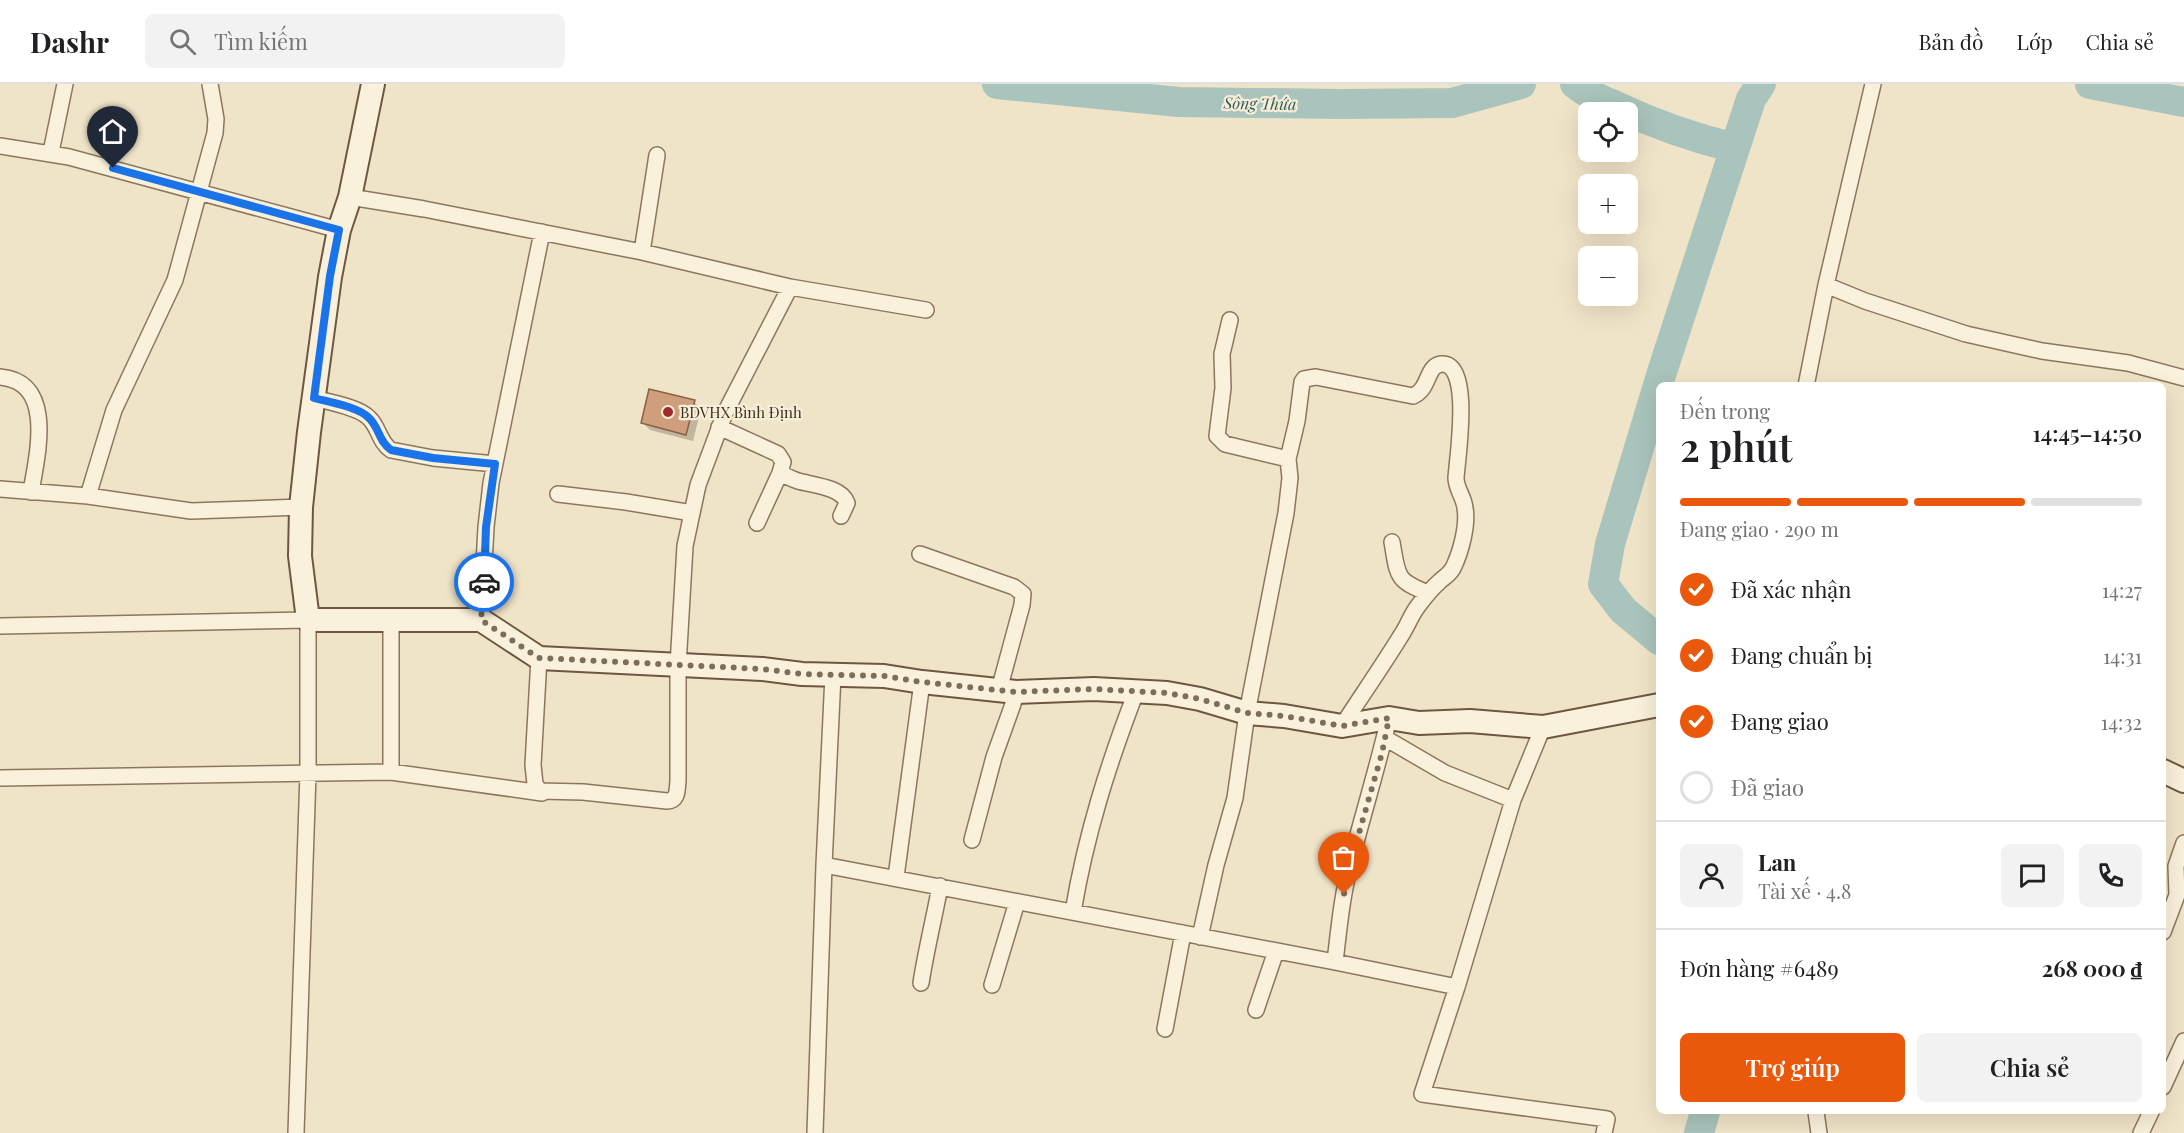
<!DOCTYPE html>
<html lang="vi">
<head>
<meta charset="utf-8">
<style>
	body { margin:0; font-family:"Playfair Display",serif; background:#f2f2f2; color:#202124; height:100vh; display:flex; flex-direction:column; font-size:22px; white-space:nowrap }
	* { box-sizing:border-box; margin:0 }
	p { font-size:20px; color:#757577 }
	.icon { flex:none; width:33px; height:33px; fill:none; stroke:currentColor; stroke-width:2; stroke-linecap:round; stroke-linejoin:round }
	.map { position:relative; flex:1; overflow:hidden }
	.drawer { position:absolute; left:1656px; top:298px; width:510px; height:732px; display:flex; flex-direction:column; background:#fff; border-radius:9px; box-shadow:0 6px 24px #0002 }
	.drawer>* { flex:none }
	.tools { position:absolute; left:1578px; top:18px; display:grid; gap:12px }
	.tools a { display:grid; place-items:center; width:60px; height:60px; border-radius:9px; background:#fff; box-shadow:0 6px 24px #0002; font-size:30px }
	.pin { position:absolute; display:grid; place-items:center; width:51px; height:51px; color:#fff; margin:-62px -26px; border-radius:50% 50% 50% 0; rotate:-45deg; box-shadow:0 0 6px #0007 }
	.pin .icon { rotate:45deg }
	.courier { position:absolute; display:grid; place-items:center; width:60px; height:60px; margin:-30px; border:4px solid #1a73e8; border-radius:50%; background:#fff; color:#222; box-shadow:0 2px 8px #0007 }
	.overview em { font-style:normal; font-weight:600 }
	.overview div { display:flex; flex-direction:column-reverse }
	.overview { display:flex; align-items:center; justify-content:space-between; height:102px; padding:0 24px }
	h1 { font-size:39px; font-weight:600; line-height:45px }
	.bar { display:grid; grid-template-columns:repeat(4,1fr); gap:9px 6px; align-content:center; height:72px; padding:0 24px }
	.bar i { height:8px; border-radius:4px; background:#e0e0e0 }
	.bar .current { background:#ea580c }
	.bar p { grid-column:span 4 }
	.line { display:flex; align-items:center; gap:15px; padding:0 24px; border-top:2px solid #e0e0e0 }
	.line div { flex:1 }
	.round { display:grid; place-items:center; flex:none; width:63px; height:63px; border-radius:9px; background:#f2f2f2 }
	ol { padding:0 24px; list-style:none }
	li { display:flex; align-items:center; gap:18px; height:66px }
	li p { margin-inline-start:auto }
	li .icon { padding:6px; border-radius:50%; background:#ea580c; color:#fff; stroke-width:4 }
	li:last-child { color:#757577 }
	li i { width:33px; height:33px; border:3px solid #e0e0e0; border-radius:50% }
	.primary-button { display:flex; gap:12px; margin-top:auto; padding:12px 24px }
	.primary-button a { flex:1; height:69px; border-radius:9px; background:#ea580c; color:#fff; font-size:24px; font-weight:600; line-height:69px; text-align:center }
	.primary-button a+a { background:#f2f2f2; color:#202124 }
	header { display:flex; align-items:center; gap:36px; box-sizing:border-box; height:84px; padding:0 30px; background:#fff; border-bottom:2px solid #e0e0e0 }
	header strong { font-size:28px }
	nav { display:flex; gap:33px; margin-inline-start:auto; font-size:21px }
	.search { width:420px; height:54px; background:#f2f2f2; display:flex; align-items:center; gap:15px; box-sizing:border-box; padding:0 21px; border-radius:9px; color:#757577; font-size:22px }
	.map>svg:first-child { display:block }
</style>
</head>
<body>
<header>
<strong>Dashr</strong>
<div class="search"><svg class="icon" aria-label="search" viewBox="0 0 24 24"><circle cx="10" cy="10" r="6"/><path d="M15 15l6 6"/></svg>Tìm kiếm</div>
<nav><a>Bản đồ</a><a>Lớp</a><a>Chia sẻ</a></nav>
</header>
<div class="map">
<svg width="2184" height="1049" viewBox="0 0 2184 1049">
	<rect width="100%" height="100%" fill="#f0e4c8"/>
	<!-- shadow -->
	<path fill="#0003" d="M694,318L701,325L693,357L650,346L643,339Z"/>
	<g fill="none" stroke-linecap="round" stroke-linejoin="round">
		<!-- river -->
		<path stroke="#a9c4bc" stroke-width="30" d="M997,0L1179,18L1341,20L1452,19L1521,0
			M1575,0C1587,10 1601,16 1616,22C1654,40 1694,54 1735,64
			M2090,0L2184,18
			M1659,556L1623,526L1603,500L1610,460L1662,288L1751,15L1761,0
			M1699,1049L1705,1028"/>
	</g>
	<!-- building -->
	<path fill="#cf9f7d" stroke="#8d5f41" stroke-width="1.5" d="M649,305L695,316L686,351L641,339Z"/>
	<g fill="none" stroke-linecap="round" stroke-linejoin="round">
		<!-- street casing -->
		<g stroke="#8d765c" stroke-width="18">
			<path id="street" d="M0,62L69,73L339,146
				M51,68L65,0
				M350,113L424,125L642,168L790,203L926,226
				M642,168L657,71
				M1826,201L1865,217L1966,250L2042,267L2128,279L2184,294
				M1230,236L1222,270L1223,304L1217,352L1225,360L1288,375
				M0,293C56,298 37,371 31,408
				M1806,302L1826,201L1873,0
				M314,314C329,318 359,323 369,334C379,343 379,358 391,366L433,374L495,380
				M719,343L778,370L783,378L780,389C786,392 792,395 798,397C812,401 842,403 847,419L841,432
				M0,405L88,412L191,427L301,423
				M558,410L626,418L692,429
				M88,412L114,326L175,196L215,49L216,35L210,0
				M757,439L780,389
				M1392,458C1398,492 1395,496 1428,509
				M920,470L1014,503L1023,510L1022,521L999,606
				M391,536V688
				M481,536L486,443L491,399L542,148
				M0,542L308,536V689L296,1049
				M539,574L533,681L535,700L540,707L583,708L667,717C678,717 677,706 678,697V582L685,462L698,401L725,329L790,203
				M833,591L824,781L1335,878L1457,903L1513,716L1543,643
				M1385,654L1445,689L1513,716
				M0,694L391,688L542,709
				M972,756L994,673L1013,620L1016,608
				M896,793L922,598
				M1073,828C1086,750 1108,681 1136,608
				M2163,848L2177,811L2176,782L2184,759
				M1200,853L1216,781L1235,714L1247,629L1286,429L1290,394L1288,375L1297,337L1302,298L1304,295L1316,293L1413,312C1430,305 1426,282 1441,280C1473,277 1457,376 1456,394C1456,405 1464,413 1465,424C1468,441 1461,467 1454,482C1451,490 1445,492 1439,498C1431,505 1424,514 1418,522C1411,531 1408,541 1402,550C1383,581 1362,611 1342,642
				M1335,878C1339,844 1342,811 1351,777C1363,730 1378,682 1389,634
				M921,899C926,866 934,835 940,802
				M992,901L1017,818
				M1457,903L1422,1010L1607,1035L1604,1049
				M1256,926L1276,867
				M1165,945L1183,849
				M2163,1003L2184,957
				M1816,1028L1819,1049
				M815,1049L824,781
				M2141,1049L2151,1028"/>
		</g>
		<!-- secondary casing -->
		<g stroke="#6f573f" stroke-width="26">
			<path id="secondary" d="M373,0L350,113L339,146L330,193L309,348L301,423L300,472L308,536H481L539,574L762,585L802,590L884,592L922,598L1016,608L1094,605L1167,609L1200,615L1247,629L1284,632L1342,642L1389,634L1419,639L1470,637L1543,643L1659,621
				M2163,687L2184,697"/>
		</g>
		<!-- street -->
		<use href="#street" stroke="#faf1dc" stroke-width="15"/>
		<!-- secondary -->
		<use href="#secondary" stroke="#faf1dc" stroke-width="22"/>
	</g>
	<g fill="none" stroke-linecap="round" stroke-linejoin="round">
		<!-- done -->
		<path stroke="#7c6e5b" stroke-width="6" stroke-dasharray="0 10.8" d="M484,498L481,536L539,574L762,585L802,590L884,592L922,598L1016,608L1094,605L1167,609L1200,615L1247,629L1284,632L1342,642L1389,634L1382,669L1351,777L1344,810"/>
		<!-- route -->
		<path stroke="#1a73e8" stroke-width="8" d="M113,84L339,146L330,192L314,314C329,318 359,323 369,334C379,343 379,358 391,366L433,374L495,380L486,443L484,498"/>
	</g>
	<!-- markers -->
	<circle fill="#9e2a2b" stroke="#f7eed8" stroke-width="2" cx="668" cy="328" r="6"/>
	<g text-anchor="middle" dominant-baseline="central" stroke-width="4.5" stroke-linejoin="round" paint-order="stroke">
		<!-- poi labels -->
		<g font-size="15" fill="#3d2e20" stroke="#f7eed8" text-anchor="start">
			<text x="680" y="328">BDVHX Bình Định</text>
		</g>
		<!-- water labels -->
		<g font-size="16" font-style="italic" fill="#2f5d5a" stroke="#f7eed8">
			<text transform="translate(1260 19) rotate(1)">Sông Thứa</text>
		</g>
	</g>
</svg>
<div class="tools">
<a><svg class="icon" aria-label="locate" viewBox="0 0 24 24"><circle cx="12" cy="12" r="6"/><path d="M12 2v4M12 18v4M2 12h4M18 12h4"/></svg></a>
<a>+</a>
<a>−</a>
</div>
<div class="pin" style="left:1344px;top:810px;background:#ea580c"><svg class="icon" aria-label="bag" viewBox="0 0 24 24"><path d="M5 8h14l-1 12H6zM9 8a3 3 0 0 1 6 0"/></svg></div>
<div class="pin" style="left:113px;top:84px;background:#1f2937"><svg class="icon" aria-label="home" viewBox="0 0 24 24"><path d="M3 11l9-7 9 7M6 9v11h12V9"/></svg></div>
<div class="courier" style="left:484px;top:498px"><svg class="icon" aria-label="car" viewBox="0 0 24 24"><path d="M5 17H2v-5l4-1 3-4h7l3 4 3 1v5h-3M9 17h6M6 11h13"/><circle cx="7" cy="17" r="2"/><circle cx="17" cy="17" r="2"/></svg></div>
<section class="drawer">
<div class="overview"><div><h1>2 phút</h1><p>Đến trong</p></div><em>14:45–14:50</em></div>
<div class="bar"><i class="current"></i><i class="current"></i><i class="current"></i><i></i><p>Đang giao · 290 m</p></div>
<ol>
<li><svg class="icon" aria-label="check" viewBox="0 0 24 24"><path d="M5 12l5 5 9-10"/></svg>Đã xác nhận<p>14:27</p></li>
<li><svg class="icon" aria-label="check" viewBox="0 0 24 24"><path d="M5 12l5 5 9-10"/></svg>Đang chuẩn bị<p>14:31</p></li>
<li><svg class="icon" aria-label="check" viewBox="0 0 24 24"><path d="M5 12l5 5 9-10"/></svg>Đang giao<p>14:32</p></li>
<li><i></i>Đã giao</li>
</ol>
<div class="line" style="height:108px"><a class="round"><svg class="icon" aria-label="person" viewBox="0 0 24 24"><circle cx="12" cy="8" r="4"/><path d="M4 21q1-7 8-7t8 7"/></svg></a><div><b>Lan</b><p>Tài xế · 4.8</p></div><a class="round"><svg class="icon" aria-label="chat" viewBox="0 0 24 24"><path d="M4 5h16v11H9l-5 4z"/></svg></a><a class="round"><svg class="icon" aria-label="phone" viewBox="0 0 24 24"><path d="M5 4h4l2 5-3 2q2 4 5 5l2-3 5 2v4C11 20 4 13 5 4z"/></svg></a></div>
<div class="line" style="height:78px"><div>Đơn hàng #6489</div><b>268 000 ₫</b></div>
<div class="primary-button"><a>Trợ giúp</a><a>Chia sẻ</a></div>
</section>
</div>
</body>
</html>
